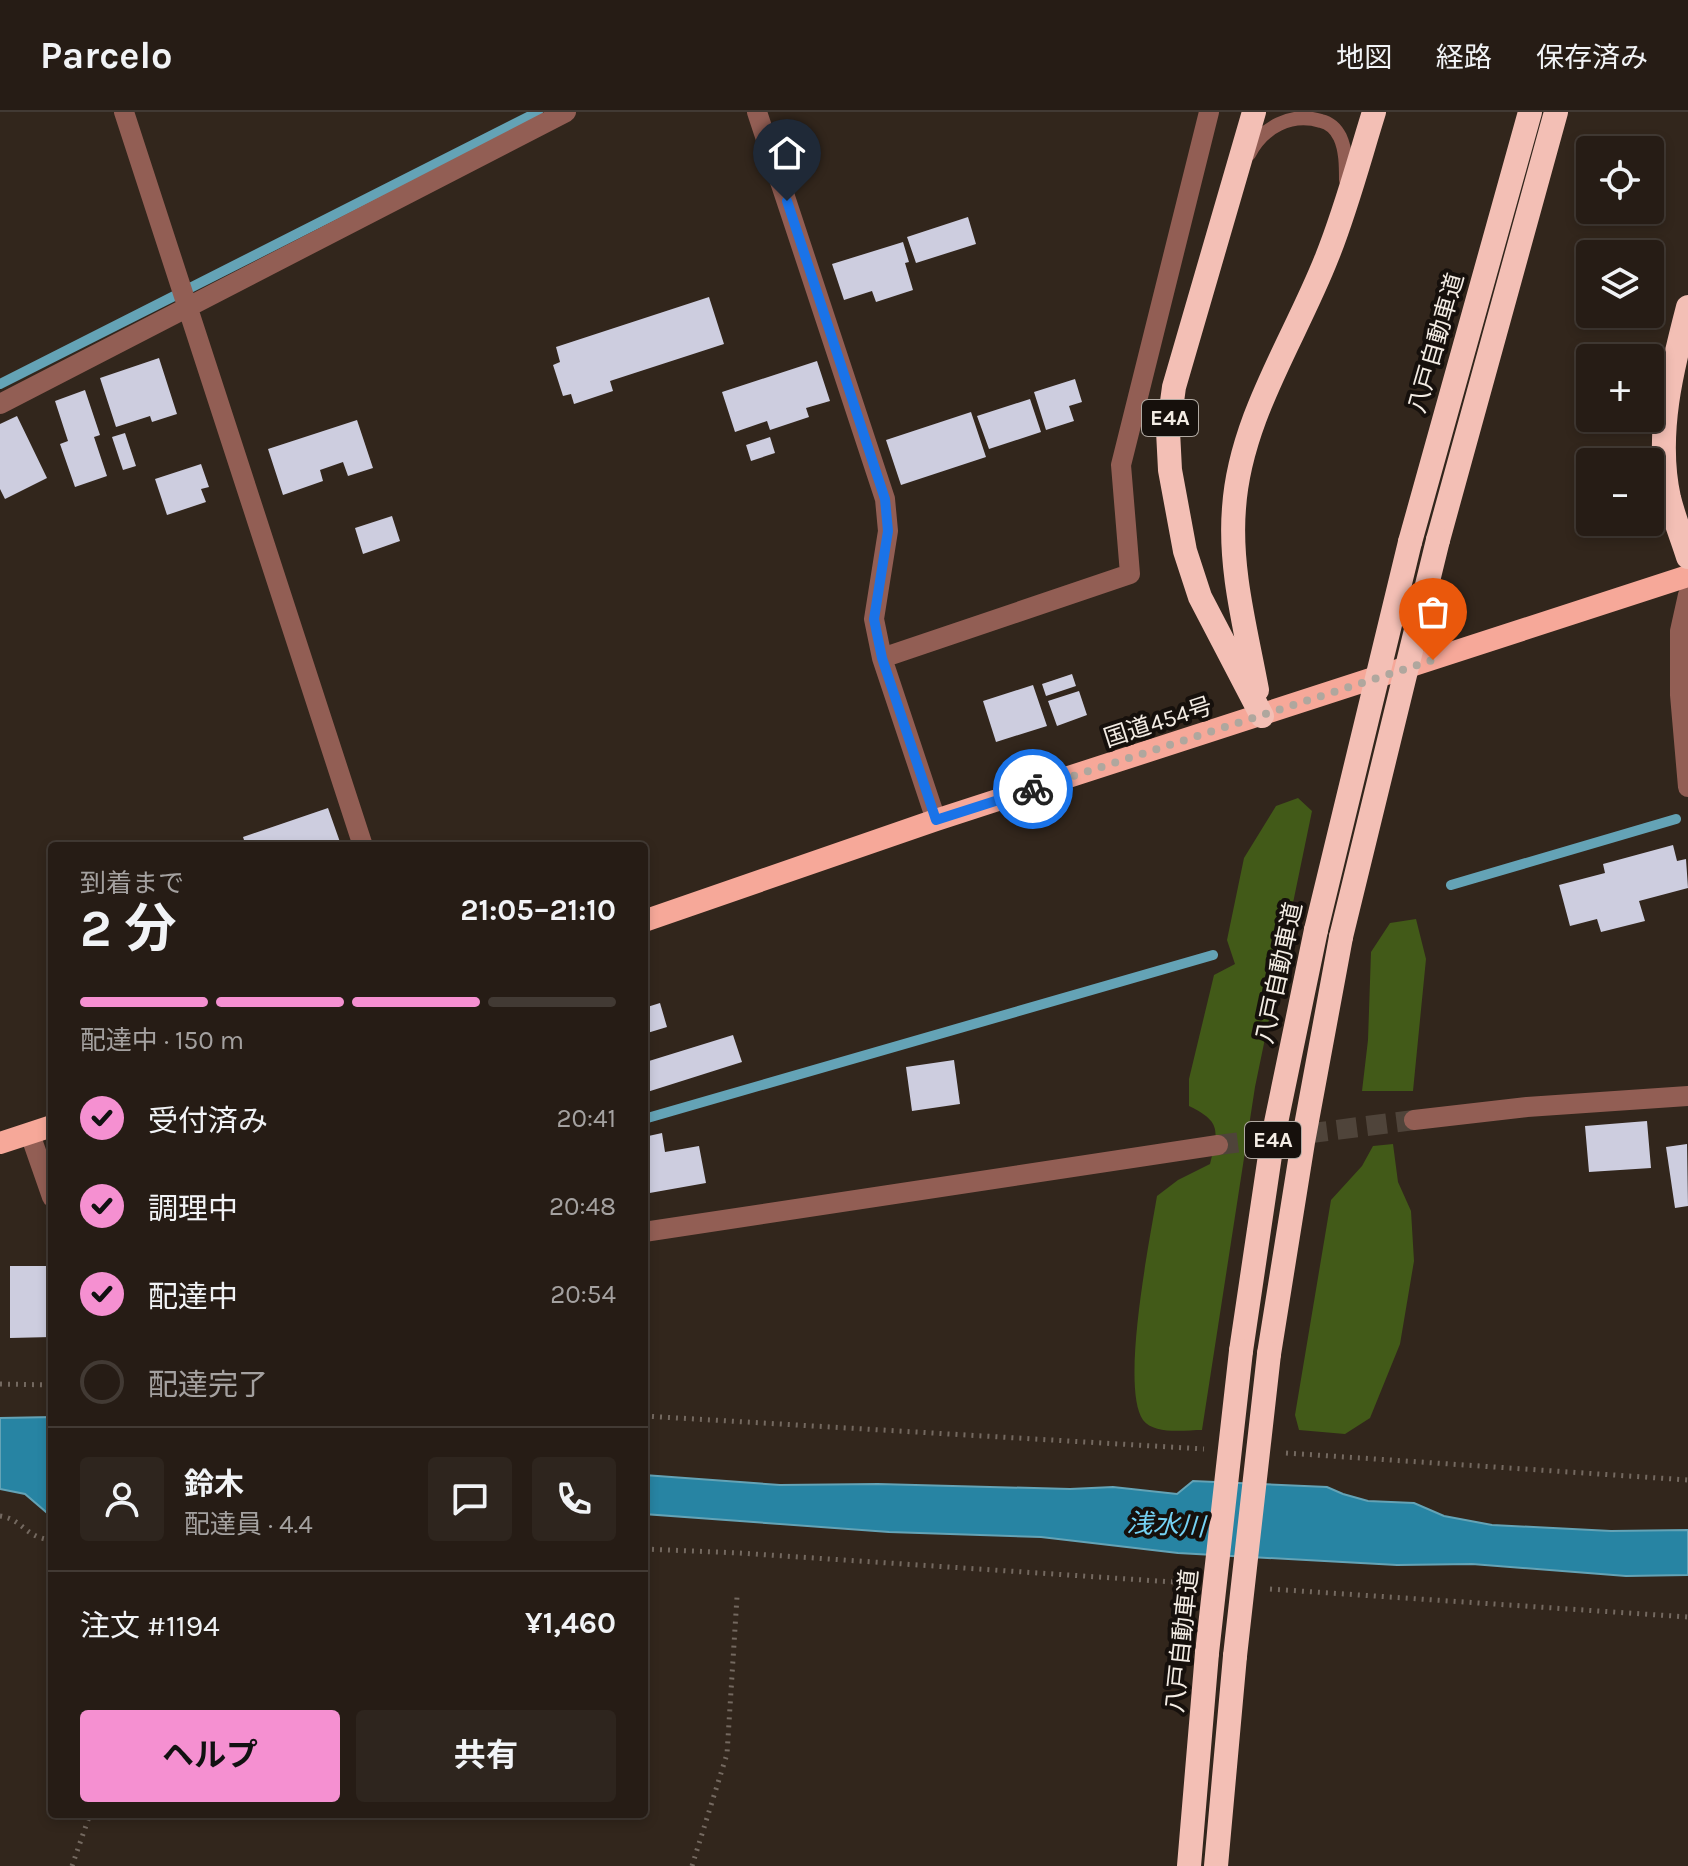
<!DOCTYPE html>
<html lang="ja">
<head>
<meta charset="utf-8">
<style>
	body { margin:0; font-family:Karla,"Noto Sans JP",sans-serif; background:#2e251e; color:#f1f3f6; height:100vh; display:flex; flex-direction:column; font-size:30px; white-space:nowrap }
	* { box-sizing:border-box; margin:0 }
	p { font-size:26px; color:#a4a1a0 }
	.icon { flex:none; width:44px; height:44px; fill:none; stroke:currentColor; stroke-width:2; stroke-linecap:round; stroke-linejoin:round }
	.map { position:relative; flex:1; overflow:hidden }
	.details { position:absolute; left:48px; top:730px; width:600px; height:976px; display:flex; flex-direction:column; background:#261c15; border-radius:8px; box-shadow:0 4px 12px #0003,0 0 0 2px #423a34 }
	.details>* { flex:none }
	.controls { position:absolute; left:1576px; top:24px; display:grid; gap:16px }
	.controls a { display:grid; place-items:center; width:88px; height:88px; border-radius:8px; background:#261c15; box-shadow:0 4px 12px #0003,0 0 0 2px #423a34; font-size:40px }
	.pin { position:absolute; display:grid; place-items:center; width:68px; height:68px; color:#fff; margin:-82px -34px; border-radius:50% 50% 50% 0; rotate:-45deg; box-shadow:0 0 8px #0007 }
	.pin .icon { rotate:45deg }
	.courier { position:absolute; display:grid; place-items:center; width:80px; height:80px; margin:-40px; border:6px solid #1a73e8; border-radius:50%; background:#fff; color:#222; box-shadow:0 2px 10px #0007 }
	.head em { font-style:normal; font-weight:700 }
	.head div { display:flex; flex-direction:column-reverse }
	.head { display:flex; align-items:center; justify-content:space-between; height:136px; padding:0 32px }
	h1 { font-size:52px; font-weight:700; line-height:60px }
	.bar { display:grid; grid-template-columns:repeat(4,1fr); gap:12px 8px; align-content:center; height:96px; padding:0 32px }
	.bar i { height:10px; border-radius:6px; background:#423a34 }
	.bar .active { background:#f590d1 }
	.bar p { grid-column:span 4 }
	.line { display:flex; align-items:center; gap:20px; padding:0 32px; border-top:2px solid #423a34 }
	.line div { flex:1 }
	.round { display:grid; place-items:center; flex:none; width:84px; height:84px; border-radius:8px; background:#2e251e }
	ol { padding:0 32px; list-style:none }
	li { display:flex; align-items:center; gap:24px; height:88px }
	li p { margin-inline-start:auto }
	li .icon { padding:8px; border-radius:50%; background:#f590d1; color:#111; stroke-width:4 }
	li:last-child { color:#a4a1a0 }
	li i { width:44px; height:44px; border:4px solid #423a34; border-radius:50% }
	.button { display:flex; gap:16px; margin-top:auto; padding:16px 32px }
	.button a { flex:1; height:92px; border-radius:8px; background:#f590d1; color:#111; font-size:32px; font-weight:700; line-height:92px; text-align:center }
	.button a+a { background:#2e251e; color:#f1f3f6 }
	header { display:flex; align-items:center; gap:48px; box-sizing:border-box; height:112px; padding:0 40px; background:#261c15; border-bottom:2px solid #423a34 }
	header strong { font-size:38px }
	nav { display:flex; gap:44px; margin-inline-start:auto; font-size:28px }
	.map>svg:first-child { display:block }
</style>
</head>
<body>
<header>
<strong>Parcelo</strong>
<nav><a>地図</a><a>経路</a><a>保存済み</a></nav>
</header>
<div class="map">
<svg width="1688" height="1754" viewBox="0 0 1688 1754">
	<rect width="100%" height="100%" fill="#32261c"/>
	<!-- forest -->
	<path fill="#425a18" d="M1298,686L1312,699L1255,975L1202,1318C1185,1318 1154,1323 1143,1308C1120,1275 1150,1127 1157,1084L1178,1068L1210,1052C1218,1019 1222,1010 1189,994V967L1214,863L1235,852L1227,828L1244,746L1276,694Z
		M1416,807L1426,847L1413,979H1362L1368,928L1371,840L1390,811Z
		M1393,1032L1398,1070L1411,1099L1414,1149L1400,1232L1370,1306L1345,1322L1299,1318L1295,1303L1331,1088L1362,1054L1373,1034Z"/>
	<!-- water -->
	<path fill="#2784a3" stroke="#64a3b6" stroke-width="2" d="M52,1305V1405L25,1382L0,1377V1306Z
		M644,1363L780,1373L878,1372L1070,1377L1113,1375L1177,1382L1193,1369L1327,1375L1343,1382L1368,1389L1414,1391L1444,1404L1492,1413L1611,1419L1688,1418V1463L1626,1464L1472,1452L1397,1453L1178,1441L1041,1425L889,1420L644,1402Z"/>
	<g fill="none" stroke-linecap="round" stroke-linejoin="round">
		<!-- stream -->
		<path stroke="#64a3b6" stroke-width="10" d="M0,272L538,0
			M1451,773L1676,707
			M644,1007L1213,843"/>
	</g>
	<!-- building -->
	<path fill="#cdcddf" d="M968,105L976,132L916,151L907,125Z
		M903,130L909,150L905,151L913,178L876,190L872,179L844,188L832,152Z
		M709,185L724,232L610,269L613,279L574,292L571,282L563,284L553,253L560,250L556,235Z
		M159,246L177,302L152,310L150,304L116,315L100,266Z
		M817,249L830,289L806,296L809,305L770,318L767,309L735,320L722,280Z
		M1075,267L1082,290L1069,294L1074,309L1046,318L1034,280Z
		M85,278L100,323L94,325L107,364L75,375L60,332L68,329L55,289Z
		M1030,287L1041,320L989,337L977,304Z
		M971,300L986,345L901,373L886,328Z
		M17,304L47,366L5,387L0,377V312Z
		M357,308L373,356L348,364L343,350L320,358L323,369L283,383L268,337Z
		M125,321L136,354L123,358L112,325Z
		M770,325L775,341L751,349L746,333Z
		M201,352L209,375L201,377L206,390L167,403L155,367Z
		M392,404L400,429L363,442L355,416Z
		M1072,562L1076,574L1046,584L1042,572Z
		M1033,573L1047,614L996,630L983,589Z
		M1079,579L1087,603L1057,614L1048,589Z
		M328,696L340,730L328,734H246L243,725Z
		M1673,733L1677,749L1686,747L1688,776L1639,789L1645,809L1601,820L1597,807L1570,814L1559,773L1605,761L1603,752Z
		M660,891L667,915L644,922V896Z
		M733,923L742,950L644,981V935L649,949Z
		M954,948L960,992L912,999L906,955Z
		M1647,1009L1651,1056L1589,1060L1585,1014Z
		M662,1021L665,1040L699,1034L706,1071L644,1082V1025Z
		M1687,1032L1688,1094L1675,1096L1666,1035Z
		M10,1154H52V1225L10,1226Z"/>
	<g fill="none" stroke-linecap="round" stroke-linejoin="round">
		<!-- tertiary-tunnel -->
		<path stroke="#4f443a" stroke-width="20" stroke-dasharray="20 10" stroke-linecap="butt" d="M1218,1033L1414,1008"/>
		<!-- path -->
		<path stroke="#746960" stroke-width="5" stroke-dasharray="2 6" stroke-linecap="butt" d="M0,1272L52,1273
			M644,1304L1204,1337
			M1286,1341L1688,1368
			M0,1404C23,1407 25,1426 52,1428
			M644,1437L739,1441L1188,1471
			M1270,1477L1688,1505
			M72,1754L90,1702
			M692,1754L727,1642L737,1485"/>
		<!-- service -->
		<path stroke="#925e54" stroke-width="14" d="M1249,42C1263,15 1291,0 1321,9C1330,11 1336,17 1340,25C1346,38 1346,54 1346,68"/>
		<!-- minor -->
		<path stroke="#925e54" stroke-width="20" d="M124,0L363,734
			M757,0L885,387L888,419L874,507L882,546L936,708
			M0,292L566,0
			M1688,483L1680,519V583L1688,675
			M882,546L1130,462L1121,353L1209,0"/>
		<!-- tertiary -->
		<path stroke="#925e54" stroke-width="20" d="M1414,1008L1527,995L1688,984
			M30,1022L52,1085
			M644,1120L1218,1033"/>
		<!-- trunk -->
		<path stroke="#f6a899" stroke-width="22" d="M644,809L936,708L1688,464
			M0,1031L52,1014"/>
		<!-- motorway -->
		<path stroke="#f3bfb5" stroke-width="24" d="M1254,0L1174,275L1168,319L1170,358L1185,439L1200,485L1262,604
			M1688,195C1672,256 1655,323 1669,386C1674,406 1682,426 1688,445
			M1438,428L1556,0
			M1410,430L1530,0
			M1257,578C1246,518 1229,457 1234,396C1240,306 1295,227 1327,145C1346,98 1359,48 1374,0
			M1241,1239L1272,1030L1316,818
			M1269,1242L1303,1030L1341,825
			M1189,1754L1207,1541
			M1216,1754L1235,1544"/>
		<!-- motorway-bridge -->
		<path stroke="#f3bfb5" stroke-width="24" d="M1316,818L1410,430
			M1341,825L1438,428
			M1207,1541L1241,1239
			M1235,1544L1269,1242"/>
	</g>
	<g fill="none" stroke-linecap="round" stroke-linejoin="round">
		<!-- done -->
		<path stroke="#afa79e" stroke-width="8" stroke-dasharray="0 14.4" d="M1033,677L1433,548"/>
		<!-- route -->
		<path stroke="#1a73e8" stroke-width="10" d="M787,89L885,387L888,419L874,507L882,546L936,708L1033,677"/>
	</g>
	<g text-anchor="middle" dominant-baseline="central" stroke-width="8" stroke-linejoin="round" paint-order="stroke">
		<!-- shield labels -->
		<g fill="#16100c" stroke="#b1aaa3" stroke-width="2">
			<rect x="1142" y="288" width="56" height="36" rx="6"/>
			<rect x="1245" y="1010" width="56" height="36" rx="6"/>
		</g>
		<g font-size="22" font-weight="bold" fill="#f3ece4">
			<text x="1170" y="306">E4A</text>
			<text x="1273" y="1028">E4A</text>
		</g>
		<!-- street labels -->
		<g font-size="24" fill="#f3ece4" stroke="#16100c">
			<text transform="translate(1436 231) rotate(-74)">八戸自動車道</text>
			<text transform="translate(1158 610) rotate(-18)">国道454号</text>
			<text transform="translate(1279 861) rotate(-78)">八戸自動車道</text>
			<text transform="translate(1182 1529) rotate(-84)">八戸自動車道</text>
		</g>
		<!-- water labels -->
		<g font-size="26" font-style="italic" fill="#75d2f4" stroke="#16100c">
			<text transform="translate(1166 1413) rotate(3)">浅水川</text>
		</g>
	</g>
</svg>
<div class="controls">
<a><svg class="icon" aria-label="locate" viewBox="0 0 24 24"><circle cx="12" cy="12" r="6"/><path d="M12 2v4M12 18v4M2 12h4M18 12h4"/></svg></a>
<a><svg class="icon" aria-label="layers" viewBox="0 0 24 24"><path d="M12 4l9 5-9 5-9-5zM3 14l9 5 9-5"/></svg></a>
<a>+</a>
<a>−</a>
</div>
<div class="pin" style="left:1433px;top:548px;background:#ea580c"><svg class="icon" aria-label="bag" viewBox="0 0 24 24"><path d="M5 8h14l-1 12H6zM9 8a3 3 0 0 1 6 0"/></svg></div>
<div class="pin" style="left:787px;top:89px;background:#1f2937"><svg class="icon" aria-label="home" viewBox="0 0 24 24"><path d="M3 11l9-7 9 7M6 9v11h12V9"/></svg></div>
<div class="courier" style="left:1033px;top:677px"><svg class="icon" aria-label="bike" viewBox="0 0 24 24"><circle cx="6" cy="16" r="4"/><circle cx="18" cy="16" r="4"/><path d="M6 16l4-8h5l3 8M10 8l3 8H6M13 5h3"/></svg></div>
<section class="details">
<div class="head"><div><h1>2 分</h1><p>到着まで</p></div><em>21:05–21:10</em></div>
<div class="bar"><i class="active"></i><i class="active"></i><i class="active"></i><i></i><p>配達中 · 150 m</p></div>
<ol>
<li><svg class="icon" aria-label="check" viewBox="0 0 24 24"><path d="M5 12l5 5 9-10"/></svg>受付済み<p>20:41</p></li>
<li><svg class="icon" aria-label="check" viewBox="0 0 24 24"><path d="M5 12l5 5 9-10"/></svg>調理中<p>20:48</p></li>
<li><svg class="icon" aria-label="check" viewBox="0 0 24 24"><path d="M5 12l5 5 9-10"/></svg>配達中<p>20:54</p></li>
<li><i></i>配達完了</li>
</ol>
<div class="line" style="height:144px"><a class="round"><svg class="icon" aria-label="person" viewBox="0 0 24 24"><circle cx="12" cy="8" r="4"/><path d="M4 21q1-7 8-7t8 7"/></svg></a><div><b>鈴木</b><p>配達員 · 4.4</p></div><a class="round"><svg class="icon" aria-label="chat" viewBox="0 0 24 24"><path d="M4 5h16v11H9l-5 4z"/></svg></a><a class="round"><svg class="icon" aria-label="phone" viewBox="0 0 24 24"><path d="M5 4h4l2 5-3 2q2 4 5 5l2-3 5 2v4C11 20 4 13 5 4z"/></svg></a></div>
<div class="line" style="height:104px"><div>注文 #1194</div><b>¥1,460</b></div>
<div class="button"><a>ヘルプ</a><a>共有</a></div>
</section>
</div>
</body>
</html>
